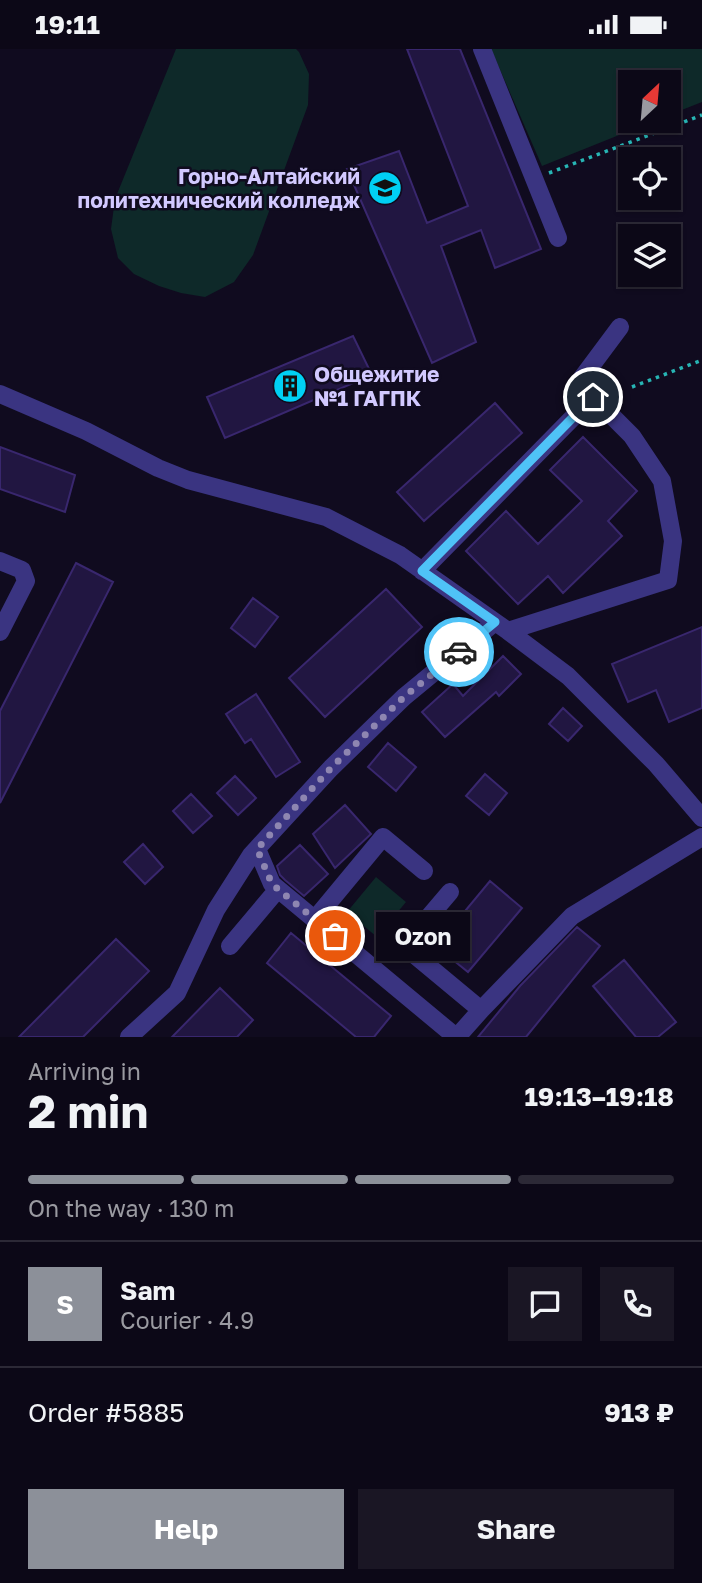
<!DOCTYPE html>
<html lang="en">
<head>
<meta charset="utf-8">
<style>
	body { margin:0; font-family:"Golos Text",sans-serif; background:#1a1624; color:#f1f3f6; height:100vh; display:flex; flex-direction:column; font-size:26px; white-space:nowrap }
	* { box-sizing:border-box; margin:0 }
	p { font-size:23px; color:#9a9aa1 }
	.icon { flex:none; width:38px; height:38px; fill:none; stroke:currentColor; stroke-width:2; stroke-linecap:round; stroke-linejoin:round }
	.map { position:relative; height:988px; overflow:hidden }
	.side { display:flex; flex-direction:column; background:#0c0817; flex:1 }
	.side>* { flex:none }
	.needle { width:46px; rotate:26deg }
	.tools { position:absolute; left:618px; top:21px; display:grid; gap:14px }
	.tools a { display:grid; place-items:center; width:63px; height:63px; border-radius:0px; background:#0c0817; box-shadow:0 2px 5px #0004,0 0 0 2px #2c2936; font-size:35px }
	.pin { position:absolute; display:grid; place-items:center; width:60px; height:60px; color:#fff; margin:-30px; border:4px solid #fff; border-radius:50%; box-shadow:0 2px 7px #0007 }
	.courier { position:absolute; display:grid; place-items:center; width:70px; height:70px; margin:-35px; border:5px solid #4fc3f7; border-radius:50%; background:#fff; color:#222; box-shadow:0 2px 9px #0007 }
	.bubble { position:absolute; height:49px; border-radius:0px; background:#0c0817; box-shadow:0 2px 5px #0004,0 0 0 2px #2c2936; font-size:23px; font-weight:700; line-height:49px; text-align:center }
	.overview em { font-style:normal; font-weight:700 }
	.overview div { display:flex; flex-direction:column-reverse }
	.overview { display:flex; align-items:center; justify-content:space-between; height:119px; padding:0 28px }
	h1 { font-size:46px; font-weight:700; line-height:52px }
	.bar { display:grid; grid-template-columns:repeat(4,1fr); gap:10px 7px; align-content:center; height:84px; padding:0 28px }
	.bar i { height:9px; border-radius:5px; background:#2c2936 }
	.bar .active { background:#8c9099 }
	.bar p { grid-column:span 4 }
	.line { display:flex; align-items:center; gap:18px; padding:0 28px; border-top:2px solid #2c2936 }
	.line div { flex:1 }
	.round { display:grid; place-items:center; flex:none; width:74px; height:74px; border-radius:0px; background:#1a1624 }
	.primary-button { display:flex; gap:14px; margin-top:auto; padding:14px 28px }
	.primary-button a { flex:1; height:80px; border-radius:0px; background:#8c9099; color:#fff; font-size:28px; font-weight:700; line-height:80px; text-align:center }
	.primary-button a+a { background:#1a1624; color:#f1f3f6 }
	.status { display:flex; justify-content:space-between; align-items:center; height:49px; padding:0 35px; background:#0c0817; direction:ltr }
	.status svg { height:19px; fill:currentColor }
	.map>svg:first-child { display:block }
</style>
</head>
<body>
<div class="status"><b>19:11</b><svg viewBox="0 0 49 12"><path d="M0 12V9h3v3zM5 12V6h3v6zM10 12V3h3v9zM15 12V0h3v12zM26 1h20v11H26zM47 4h2v5h-2z"/></svg></div>
<div class="map">
<svg width="702" height="988" viewBox="0 0 702 988">
	<rect width="100%" height="100%" fill="#100b1f"/>
	<!-- green -->
	<path fill="#0e2929" d="M176,0H296L299,3L309,25L308,56L253,206L234,233L205,248L181,244L159,237L134,225L118,209L111,180L115,150Z
		M491,0H702V53L669,66L668,33H630V72H654L542,117Z
		M376,828L406,853L377,888L347,863Z"/>
	<!-- building -->
	<path fill="#211641" stroke="#39276e" stroke-width="2" d="M407,0H460L541,200L495,219L481,181L441,197L476,293L432,314L347,120L399,102L427,174L468,157Z
		M353,287L372,326L225,389L207,348Z
		M495,354L522,384L424,472L397,443Z
		M583,388L637,442L608,472L622,487L563,544L548,527L518,555L466,502L506,462L538,495L582,452L550,421Z
		M0,398L75,426L65,463L0,440Z
		M76,514L113,533L0,754V662Z
		M386,540L422,578L325,668L289,629Z
		M253,549L278,568L255,598L231,579Z
		M702,578V659L669,673L656,641L628,653L612,615Z
		M503,607L521,625L499,647L496,643L445,688L422,663L453,635L463,647Z
		M256,645L300,713L276,728L251,690L245,694L226,665Z
		M563,659L582,677L568,692L549,675Z
		M388,694L416,718L396,742L368,718Z
		M485,725L507,744L489,766L466,747Z
		M235,727L256,749L238,766L217,744Z
		M191,745L212,767L193,784L173,762Z
		M345,756L371,785L335,819L313,785Z
		M143,795L163,818L145,835L124,813Z
		M300,796L328,825L304,847L285,831L280,826L277,817Z
		M490,832L522,859L468,923L436,897Z
		M577,878L600,897L526,988H478L520,937Z
		M291,884L391,967L374,988H356L267,914Z
		M116,890L149,922L83,988H19Z
		M624,911L676,973L658,988H636L593,937Z
		M220,939L253,971L237,988H172Z"/>
	<g fill="none" stroke-linecap="round" stroke-linejoin="round">
		<!-- path -->
		<path stroke="#27b5b4" stroke-width="3.5" stroke-dasharray="3.5 5" stroke-linecap="butt" d="M549,124L702,66
			M632,338L702,311"/>
		<!-- minor -->
		<path stroke="#3a3481" stroke-width="18" d="M482,0L558,189
			M0,345L86,382L158,419L188,431L326,468L400,506L508,582L568,627L656,715L702,769
			M593,348L582,329L620,278
			M0,512L22,521L26,532L0,583
			M422,522L593,348L632,387L662,432L673,492L668,531L508,582
			M257,800L272,835L456,988
			M450,843L404,897L481,961
			M315,870L383,788L424,822
			M230,897L278,840
			M129,988L177,944L216,861L251,806L331,719L404,648L495,573
			M457,988L481,961L572,867L702,788"/>
	</g>
	<g fill="none" stroke-linecap="round" stroke-linejoin="round">
		<!-- done -->
		<path stroke="#8e86b1" stroke-width="7" stroke-dasharray="0 12.6" d="M335,887L272,835L257,800L331,719L404,648L459,603"/>
		<!-- route -->
		<path stroke="#4fc3f7" stroke-width="9" d="M459,603L495,573L422,522L593,348"/>
	</g>
	<!-- icons -->
	<defs>
		<g id="university-disc" transform="scale(1.75)"><circle r="9.5" fill="#00d0f4" stroke="#100b1f"/><path d="M0-5L7-2L0 1L-7-2ZM-4 1L0 2.5L4 1V4Q0 6-4 4Z" fill="#111"/></g>
		<g id="building-disc" transform="scale(1.75)"><circle r="9.5" fill="#00d0f4" stroke="#100b1f"/><path d="M-4-6H4V6H1V3H-1V6H-4ZM-2.5-4.3h1.7v1.8h-1.7ZM.8-4.3h1.7v1.8H.8ZM-2.5-1h1.7V.8h-1.7ZM.8-1h1.7V.8H.8Z" fill="#111"/></g>
	</defs>
	<g fill-rule="evenodd">
		<use href="#university-disc" x="385" y="139"/>
		<use href="#building-disc" x="290" y="337"/>
	</g>
	<g text-anchor="middle" dominant-baseline="central" stroke-width="5" stroke-linejoin="round" paint-order="stroke">
		<!-- poi labels -->
		<g font-size="21" font-weight="bold" fill="#d2c9ff" stroke="#100b1f" text-anchor="end">
			<text x="360" y="127">Горно-Алтайский<tspan x="360" dy="24">политехнический колледж</tspan></text>
			<text x="314" y="325" text-anchor="start">Общежитие<tspan x="314" dy="24">№1 ГАГПК</tspan></text>
		</g>
	</g>
</svg>
<div class="tools">
<a><svg class="needle" viewBox="-14 -14 28 28"><path d="M0-13l5 13h-10z" fill="#e53935"/><path d="M0 13l5-13h-10z" fill="#9a9aa1"/></svg></a>
<a><svg class="icon" aria-label="locate" viewBox="0 0 24 24"><circle cx="12" cy="12" r="6"/><path d="M12 2v4M12 18v4M2 12h4M18 12h4"/></svg></a>
<a><svg class="icon" aria-label="layers" viewBox="0 0 24 24"><path d="M12 4l9 5-9 5-9-5zM3 14l9 5 9-5"/></svg></a>
</div>
<div class="pin" style="left:335px;top:887px;background:#ea580c"><svg class="icon" aria-label="bag" viewBox="0 0 24 24"><path d="M5 8h14l-1 12H6zM9 8a3 3 0 0 1 6 0"/></svg></div>
<div class="pin" style="left:593px;top:348px;background:#1f2937"><svg class="icon" aria-label="home" viewBox="0 0 24 24"><path d="M3 11l9-7 9 7M6 9v11h12V9"/></svg></div>
<div class="courier" style="left:459px;top:603px"><svg class="icon" aria-label="car" viewBox="0 0 24 24"><path d="M5 17H2v-5l4-1 3-4h7l3 4 3 1v5h-3M9 17h6M6 11h13"/><circle cx="7" cy="17" r="2"/><circle cx="17" cy="17" r="2"/></svg></div>
<div class="bubble" style="left:376px;top:863px;width:94px">Ozon</div>
</div>
<section class="side">
<div class="overview"><div><h1>2 min</h1><p>Arriving in</p></div><em>19:13–19:18</em></div>
<div class="bar"><i class="active"></i><i class="active"></i><i class="active"></i><i></i><p>On the way · 130 m</p></div>
<div class="line" style="height:126px"><b class="round" style="background:#8c9099;color:#fff">S</b><div><b>Sam</b><p>Courier · 4.9</p></div><a class="round"><svg class="icon" aria-label="chat" viewBox="0 0 24 24"><path d="M4 5h16v11H9l-5 4z"/></svg></a><a class="round"><svg class="icon" aria-label="phone" viewBox="0 0 24 24"><path d="M5 4h4l2 5-3 2q2 4 5 5l2-3 5 2v4C11 20 4 13 5 4z"/></svg></a></div>
<div class="line" style="height:91px"><div>Order #5885</div><b>913 ₽</b></div>
<div class="primary-button"><a>Help</a><a>Share</a></div>
</section>
</body>
</html>
